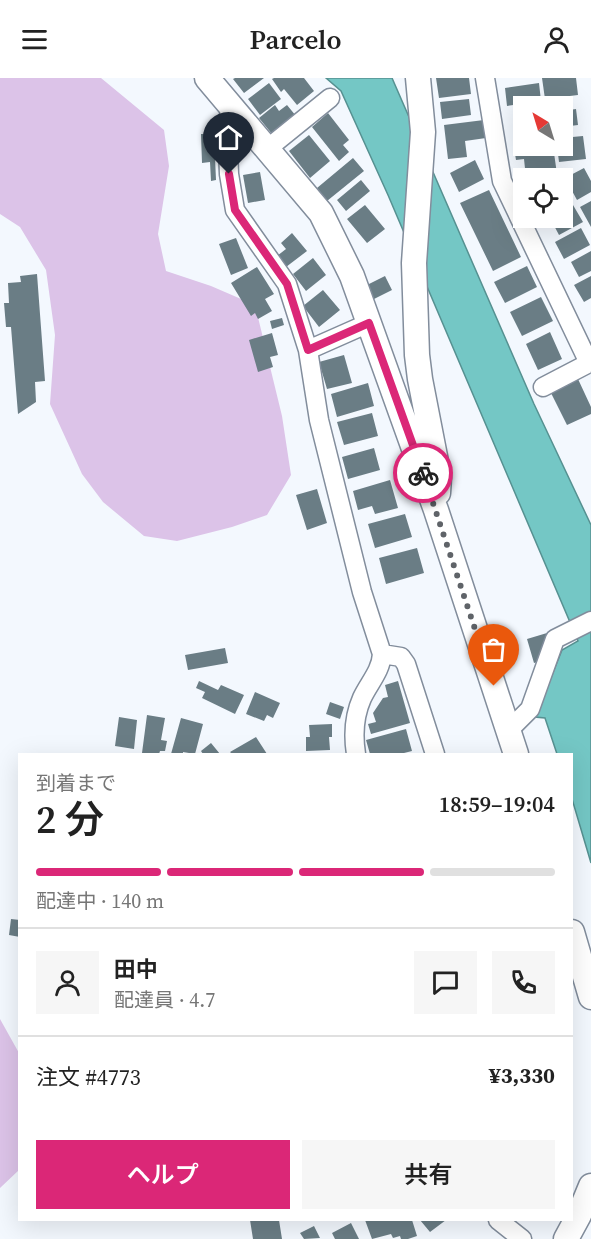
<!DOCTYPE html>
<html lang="ja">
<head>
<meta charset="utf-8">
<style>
	body { margin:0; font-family:"Source Serif 4","Noto Sans JP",serif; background:#f6f6f6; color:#222; height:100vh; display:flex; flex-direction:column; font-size:22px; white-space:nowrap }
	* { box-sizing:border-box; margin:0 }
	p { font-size:20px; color:#767676 }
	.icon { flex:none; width:33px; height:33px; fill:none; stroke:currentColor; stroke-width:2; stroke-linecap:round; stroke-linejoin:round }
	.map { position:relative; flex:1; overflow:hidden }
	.sheet { position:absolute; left:18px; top:675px; width:555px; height:468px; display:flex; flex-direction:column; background:#fff; border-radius:0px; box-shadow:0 6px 24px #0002 }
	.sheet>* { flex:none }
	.needle { width:39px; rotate:322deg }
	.controls { position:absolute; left:513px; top:18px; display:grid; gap:12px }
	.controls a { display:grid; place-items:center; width:60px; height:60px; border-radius:0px; background:#fff; box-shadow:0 6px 24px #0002; font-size:30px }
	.pin { position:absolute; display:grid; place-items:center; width:51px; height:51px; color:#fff; margin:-62px -26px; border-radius:50% 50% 50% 0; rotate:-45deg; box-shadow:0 0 6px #0007 }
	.pin .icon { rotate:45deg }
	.courier { position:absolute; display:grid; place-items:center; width:60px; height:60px; margin:-30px; border:4px solid #db2777; border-radius:50%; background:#fff; color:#222; box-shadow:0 2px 8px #0007 }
	.overview em { font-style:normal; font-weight:600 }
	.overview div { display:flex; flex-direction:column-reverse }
	.overview { display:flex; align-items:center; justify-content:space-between; height:102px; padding:0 18px }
	h1 { font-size:39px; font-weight:600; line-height:45px }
	.bar { display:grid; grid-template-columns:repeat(4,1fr); gap:9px 6px; align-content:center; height:72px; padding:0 18px }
	.bar i { height:8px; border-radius:4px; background:#e0e0e0 }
	.bar .current { background:#db2777 }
	.bar p { grid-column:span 4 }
	.line { display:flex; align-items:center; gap:15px; padding:0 18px; border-top:2px solid #e0e0e0 }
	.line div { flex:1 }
	.round { display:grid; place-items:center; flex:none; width:63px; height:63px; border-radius:0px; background:#f6f6f6 }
	.button { display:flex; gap:12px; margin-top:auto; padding:12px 18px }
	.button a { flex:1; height:69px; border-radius:0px; background:#db2777; color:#fff; font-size:24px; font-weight:600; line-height:69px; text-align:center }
	.button a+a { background:#f6f6f6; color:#222 }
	header { display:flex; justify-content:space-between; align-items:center; height:78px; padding:0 18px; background:#fff; font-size:27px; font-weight:600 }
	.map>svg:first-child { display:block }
</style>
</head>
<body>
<header><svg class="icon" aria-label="menu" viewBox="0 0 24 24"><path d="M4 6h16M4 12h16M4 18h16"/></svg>Parcelo<svg class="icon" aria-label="person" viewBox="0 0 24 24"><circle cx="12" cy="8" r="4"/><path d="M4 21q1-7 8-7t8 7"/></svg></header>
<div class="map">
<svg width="591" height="1161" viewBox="0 0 591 1161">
	<rect width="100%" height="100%" fill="#f3f8fe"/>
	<!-- green -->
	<path fill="#dcc3e8" d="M0,0H101L164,52L169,88L158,156L166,193L211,208L255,227L282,338L291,397L267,437L232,449L177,463L144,458L103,424L82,396L50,326L55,257L46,192L20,149L0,136Z
		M0,941L19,975V1092L0,1110Z"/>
	<!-- water -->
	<path fill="#74c7c5" stroke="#569191" stroke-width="1.5" d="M326,0H392L534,326L591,447V785L572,721V676H557L545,640L535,639L562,572L578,563L388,117L341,13Z"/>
	<!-- building -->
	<path fill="#6a7d85" d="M235,0H264L244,15L233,1Z
		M274,0H304L314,13L297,27L284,11L281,14L272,1Z
		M436,0H469L471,16L439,20Z
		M542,0H576L578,17L545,21Z
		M269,5L281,21L260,37L248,21Z
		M539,5L541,23L507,28L505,10Z
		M469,21L471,37L442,41L440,24Z
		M275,27L279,33L287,27L296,38L272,56L259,40Z
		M576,31L578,47L562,49V33Z
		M328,35L349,62L343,67L349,74L339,83L312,49Z
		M484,42L486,60L465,63L467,79L448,81L444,47Z
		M201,56H214L216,102L211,103L210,84L202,85Z
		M309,57L330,83L310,100L289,73Z
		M583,58L586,81L559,84L557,68H562V60Z
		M524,62V68H553L557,96L526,100L524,81L516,82L513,64Z
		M353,80L364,93L327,123L317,110Z
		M475,82L484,101L459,114L450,95Z
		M584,90L591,103V114L577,122L565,100Z
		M260,94L265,122L248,125L243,97Z
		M361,102L370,113L346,133L337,122Z
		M562,105L572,123L562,128Z
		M489,112L521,179L493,193L460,125Z
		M591,123V149L580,129Z
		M365,127L385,151L367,165L347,141Z
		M573,127L583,144L559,157L550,140H562V133Z
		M581,150L590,167L564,181L555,164Z
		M292,155L307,173L286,189L277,178L286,171L281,165Z
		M236,160L248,190L231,197L219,166Z
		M591,173V193L579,199L571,184Z
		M313,180L326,197L306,213L293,196Z
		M527,188L537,209L505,225L494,204Z
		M257,189L274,216L265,221L272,233L258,241L255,235L251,238L231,205Z
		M37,196L45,303L35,304L36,324L18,336L11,249H6L4,225H9L8,205L21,204L20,198Z
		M385,198L392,212L368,224L361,210Z
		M591,198V220L584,224L574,207Z
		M323,212L340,232L319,249L303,228Z
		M541,219L553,243L522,258L510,234Z
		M282,240L284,247L272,251L270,243Z
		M550,254L562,281L538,292L526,266Z
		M272,255L278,277L270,279L273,289L258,294L249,262Z
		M344,277L352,305L327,311L319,284Z
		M578,301L591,329V336L567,347L551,315Z
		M368,305L374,328L337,339L331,316Z
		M372,335L378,358L344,367L337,344Z
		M374,370L380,392L348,401L342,379Z
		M390,402L398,430L375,436L372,428L358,432L353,413Z
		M317,411L327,445L307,452L296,417Z
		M405,436L412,459L375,470L368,446Z
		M417,470L424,495L386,506L379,480Z
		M547,555L541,583L534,585L527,561Z
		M225,570L228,585L188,592L185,577Z
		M199,603L218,612L221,607L244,617L235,636L202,620L205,614L196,610Z
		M398,603L410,645L371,656L368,646L376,644L373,635L383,620L388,619L385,607Z
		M255,614L280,625L273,640L267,637L264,643L246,636Z
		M330,624L344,629L340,641L326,636Z
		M147,637L165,640L161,662L167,663L165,673H160L159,676L142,675Z
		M119,639L137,642L134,671L115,668Z
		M181,640L203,646L195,676L183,674V676H171Z
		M332,646V659H329L330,672L306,673V659H310L309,647Z
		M406,651L412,673L400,676H370L366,662Z
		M256,659L267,676H232L230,674Z
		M211,665L220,676H203L201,673Z
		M11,841L20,842V859L9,857Z
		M250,1142H279L282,1161H253Z
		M365,1142H412L417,1158L408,1161H401L400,1158L393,1160L391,1156L372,1161Z
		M420,1142H446L430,1154Z
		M351,1145L359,1161H335L332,1155Z
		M314,1148L320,1160L304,1161L300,1155Z"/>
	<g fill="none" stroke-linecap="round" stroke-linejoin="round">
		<!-- street casing -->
		<g stroke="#828d9c" stroke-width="21">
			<path id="street" d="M485,0L502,103L589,285
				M232,29L227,44L229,96L235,132L287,206L308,272L319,342L362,514L382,576C381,593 369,605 362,620C354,638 353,657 356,676
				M267,71L330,20
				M308,272L369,245
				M543,309L591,284
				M382,576L401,579L406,586L435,676
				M509,652L530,631L555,561L591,543
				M498,1142L522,1161"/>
		</g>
		<!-- secondary casing -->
		<g stroke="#828d9c" stroke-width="27">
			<path id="secondary" d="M207,0L321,135L352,198L436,432L516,676
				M418,0L423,54L414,185L417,277L420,301L439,399L438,415
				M572,854L591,919
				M566,1161L579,1137L591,1108"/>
		</g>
		<!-- street -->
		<use href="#street" stroke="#fff" stroke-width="18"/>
		<!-- secondary -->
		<use href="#secondary" stroke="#fff" stroke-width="24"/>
	</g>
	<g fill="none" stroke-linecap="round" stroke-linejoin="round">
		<!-- done -->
		<path stroke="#5f6368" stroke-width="6" stroke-dasharray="0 10.8" d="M423,395L494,608"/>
		<!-- route -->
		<path stroke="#db2777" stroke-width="8" d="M229,96L235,132L287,206L308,272L369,245L423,395"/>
	</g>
</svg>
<div class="controls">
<a><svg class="needle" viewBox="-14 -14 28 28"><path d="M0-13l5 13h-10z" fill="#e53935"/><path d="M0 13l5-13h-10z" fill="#767676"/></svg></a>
<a><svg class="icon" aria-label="locate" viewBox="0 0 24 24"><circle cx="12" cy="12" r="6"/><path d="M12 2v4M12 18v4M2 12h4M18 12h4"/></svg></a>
</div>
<div class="pin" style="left:494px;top:608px;background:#ea580c"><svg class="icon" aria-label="bag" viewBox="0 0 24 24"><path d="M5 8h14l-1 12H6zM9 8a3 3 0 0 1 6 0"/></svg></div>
<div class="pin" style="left:229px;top:96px;background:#1f2937"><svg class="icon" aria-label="home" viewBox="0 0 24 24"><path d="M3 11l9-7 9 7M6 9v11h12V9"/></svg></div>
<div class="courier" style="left:423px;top:395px"><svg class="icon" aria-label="bike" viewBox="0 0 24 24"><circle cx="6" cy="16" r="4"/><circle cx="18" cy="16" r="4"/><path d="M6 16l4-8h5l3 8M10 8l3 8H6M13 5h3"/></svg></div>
<section class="sheet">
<div class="overview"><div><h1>2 分</h1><p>到着まで</p></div><em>18:59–19:04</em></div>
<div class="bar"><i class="current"></i><i class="current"></i><i class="current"></i><i></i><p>配達中 · 140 m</p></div>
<div class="line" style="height:108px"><a class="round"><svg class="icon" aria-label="person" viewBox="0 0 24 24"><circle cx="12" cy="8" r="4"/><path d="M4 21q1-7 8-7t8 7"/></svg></a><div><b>田中</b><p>配達員 · 4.7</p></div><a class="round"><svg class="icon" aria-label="chat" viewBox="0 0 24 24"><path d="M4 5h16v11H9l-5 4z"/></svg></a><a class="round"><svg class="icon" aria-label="phone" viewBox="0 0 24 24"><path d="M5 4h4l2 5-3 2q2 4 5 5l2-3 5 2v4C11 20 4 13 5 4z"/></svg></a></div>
<div class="line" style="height:78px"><div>注文 #4773</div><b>¥3,330</b></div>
<div class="button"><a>ヘルプ</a><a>共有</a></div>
</section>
</div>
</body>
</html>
